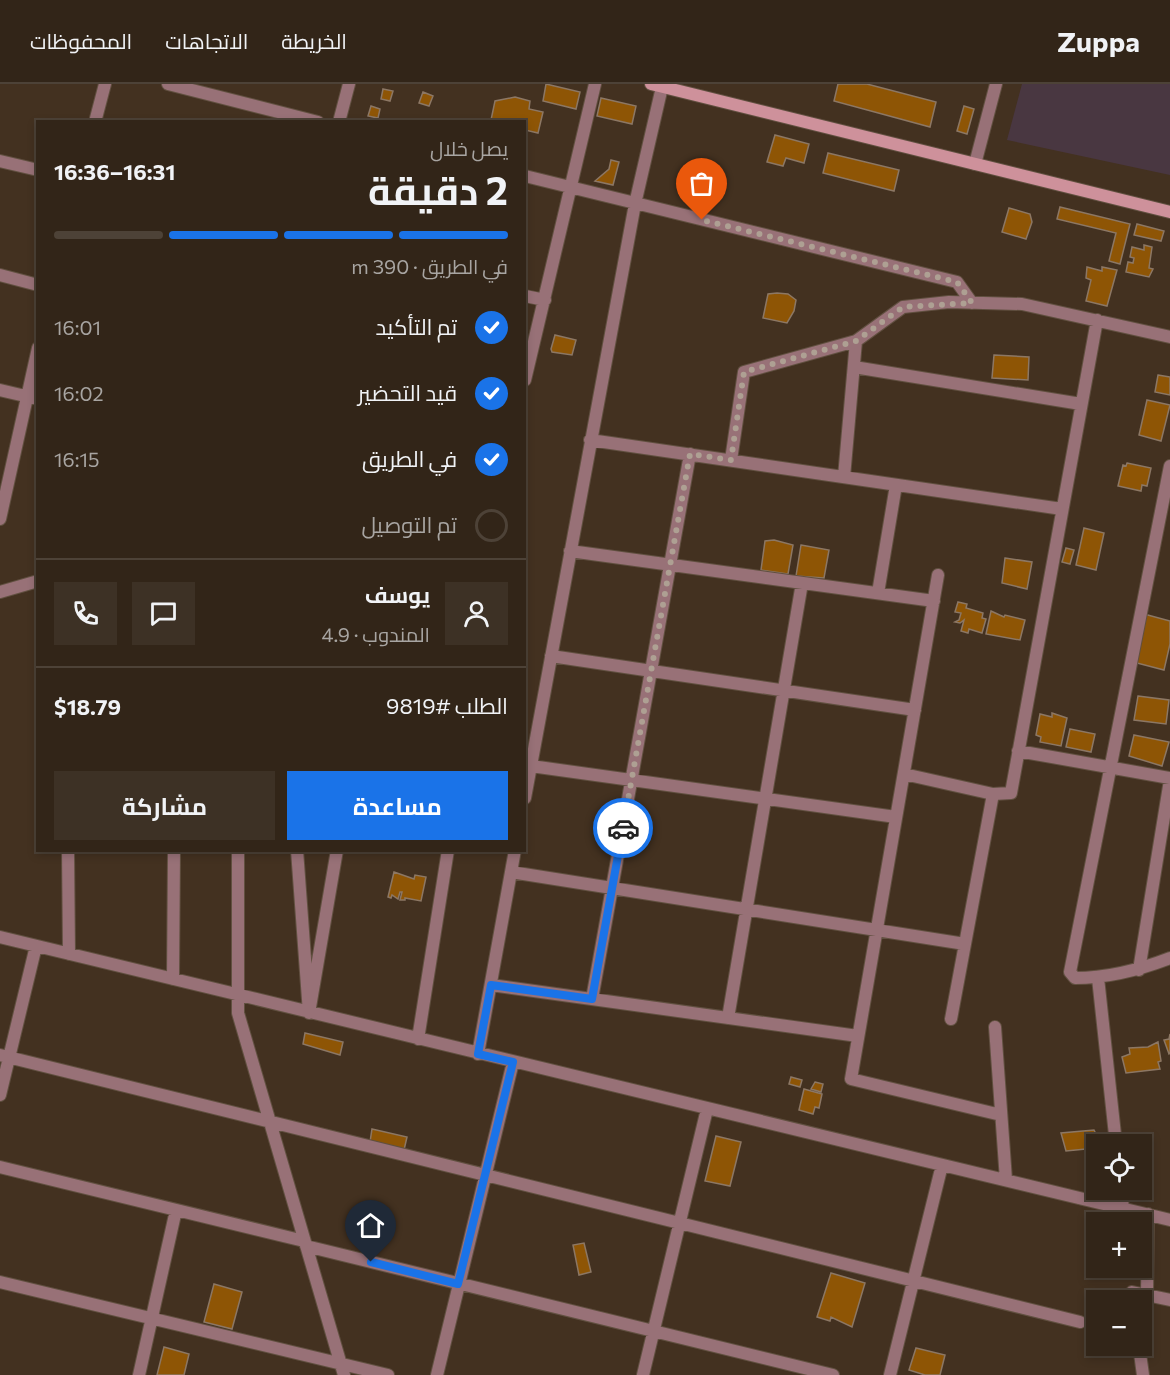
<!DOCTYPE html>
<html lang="ar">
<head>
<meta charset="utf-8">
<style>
	body { margin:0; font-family:Commissioner,Cairo,sans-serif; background:#3d3125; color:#f1f3f6; direction:rtl; height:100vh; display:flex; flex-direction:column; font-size:22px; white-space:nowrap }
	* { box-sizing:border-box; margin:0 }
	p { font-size:20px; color:#a8a5a2 }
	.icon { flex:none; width:33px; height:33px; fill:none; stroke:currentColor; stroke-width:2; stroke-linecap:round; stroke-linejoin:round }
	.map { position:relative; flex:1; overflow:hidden; direction:ltr }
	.sheet { position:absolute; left:36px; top:36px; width:490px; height:732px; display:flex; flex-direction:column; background:#322518; border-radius:0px; box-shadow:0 3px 9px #0003,0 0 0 2px #4d4237; direction:rtl }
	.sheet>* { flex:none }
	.buttons { position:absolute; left:1086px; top:1050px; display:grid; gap:12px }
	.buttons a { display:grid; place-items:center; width:66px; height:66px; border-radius:0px; background:#322518; box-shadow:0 3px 9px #0003,0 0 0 2px #4d4237; font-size:30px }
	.pin { position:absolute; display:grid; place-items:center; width:51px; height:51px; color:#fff; margin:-62px -26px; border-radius:50% 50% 50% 0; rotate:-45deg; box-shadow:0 0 6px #0007 }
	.pin .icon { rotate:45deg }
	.courier { position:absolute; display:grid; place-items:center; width:60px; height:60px; margin:-30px; border:4px solid #1a73e8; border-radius:50%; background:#fff; color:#222; box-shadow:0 2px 8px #0007 }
	.overview em { font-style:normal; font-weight:700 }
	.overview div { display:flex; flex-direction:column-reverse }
	.overview { display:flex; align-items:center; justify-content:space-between; height:102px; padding:0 18px }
	h1 { font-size:39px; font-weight:700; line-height:45px }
	.bar { display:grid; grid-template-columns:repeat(4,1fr); gap:9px 6px; align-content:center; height:72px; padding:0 18px }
	.bar i { height:8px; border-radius:4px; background:#4d4237 }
	.bar .selected { background:#1a73e8 }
	.bar p { grid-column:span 4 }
	.line { display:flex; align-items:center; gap:15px; padding:0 18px; border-top:2px solid #4d4237 }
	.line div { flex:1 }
	.round { display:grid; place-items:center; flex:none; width:63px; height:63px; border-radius:0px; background:#3d3125 }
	ol { padding:0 18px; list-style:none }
	li { display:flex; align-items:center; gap:18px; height:66px }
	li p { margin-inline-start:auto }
	li .icon { padding:6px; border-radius:50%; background:#1a73e8; color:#fff; stroke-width:4 }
	li:last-child { color:#a8a5a2 }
	li i { width:33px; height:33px; border:3px solid #4d4237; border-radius:50% }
	.primary-button { display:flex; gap:12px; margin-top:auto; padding:12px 18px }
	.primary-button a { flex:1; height:69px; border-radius:0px; background:#1a73e8; color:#fff; font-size:24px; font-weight:700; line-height:69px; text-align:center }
	.primary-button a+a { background:#3d3125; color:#f1f3f6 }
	header { display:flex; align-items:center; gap:36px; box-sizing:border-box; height:84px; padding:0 30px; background:#322518; border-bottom:2px solid #4d4237 }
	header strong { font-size:28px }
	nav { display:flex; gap:33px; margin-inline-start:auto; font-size:21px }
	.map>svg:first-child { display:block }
</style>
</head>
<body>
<header>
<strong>Zuppa</strong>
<nav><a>الخريطة</a><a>الاتجاهات</a><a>المحفوظات</a></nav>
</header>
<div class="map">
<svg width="1170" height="1291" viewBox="0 0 1170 1291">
	<rect width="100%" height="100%" fill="#433120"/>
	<!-- industrial -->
	<path fill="#493741" d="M1022,0H1170V91L1007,56Z"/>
	<!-- building -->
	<path fill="#8e5505" stroke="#8c7764" stroke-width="1.5" d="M546,0L580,8L576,25L543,17Z
		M838,0H867L936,18L930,43L834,17Z
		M383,5L393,7L390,17L381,15Z
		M423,8L433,12L429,22L419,19Z
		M515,13L530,17L529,25L543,28L538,49L525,46V38L491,36L495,17Z
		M601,14L636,22L632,40L597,32Z
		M371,22L380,25L378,34L368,32Z
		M964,22L974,25L967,50L957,47Z
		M775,51L809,60L804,79L786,74L783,82L767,78Z
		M828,69L899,86L894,107L823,89Z
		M611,76L619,78L613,101L595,97L609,85Z
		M1060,123L1130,140L1120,180L1109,177L1116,149L1057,135Z
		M1009,124L1030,130L1032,138L1026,155L1002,148Z
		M1137,140L1164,147L1161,157L1134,151Z
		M1144,161L1152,163L1149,184L1153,185L1149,193L1126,188L1128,178L1133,179L1134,174L1130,173L1132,163L1144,166Z
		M1087,183L1102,187V183L1117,186L1107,222L1086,217L1091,196L1086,194Z
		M777,209L788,210L796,216L794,227L787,239L763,234L768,210Z
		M555,251L576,256L572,271L552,268L551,265Z
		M994,271L1029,273L1028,296L992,294Z
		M1158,291L1170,293V311L1155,308Z
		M1147,316L1170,321L1161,357L1139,351Z
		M1127,379L1151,384L1147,402L1142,401L1141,407L1118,402L1123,381L1126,382Z
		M1084,444L1104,449L1096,486L1076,481Z
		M774,456L793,461L788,490L761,486L765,457Z
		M801,461L829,466L824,494L796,492Z
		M1066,464L1074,466L1070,480L1062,478Z
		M1005,474L1032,478L1027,505L1002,499Z
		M958,518L967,520L966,524L983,529L982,534L986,535L982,549L969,545L968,549L961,547L964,536L960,539L955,538L959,536L961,529L955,528Z
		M991,527L1004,533L1005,531L1025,536L1020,556L986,550Z
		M1144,530L1170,537V560L1164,586L1133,578Z
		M1138,612L1169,616L1166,640L1134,636Z
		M1052,629L1067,634L1061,662L1040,658L1041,653L1036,651L1040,630L1052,633Z
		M1070,645L1095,650L1091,668L1066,663Z
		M1134,651L1169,658L1162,682L1129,672Z
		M394,788L414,795L415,791L426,793L421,817L405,814V816H400L402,808H400L398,815L392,811L391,814L388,813Z
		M305,949L343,958L340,971L303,960Z
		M1170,950V969L1169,970L1164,956L1169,955Z
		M1158,958L1161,977L1158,978L1160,985L1126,989L1122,973L1130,970L1129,964L1148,963Z
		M791,993L802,996L800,1003L789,1000Z
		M815,998L823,1000L821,1008L811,1005Z
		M804,1005L822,1010L819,1024L815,1023L813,1030L799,1026Z
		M372,1045L407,1053L404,1066L370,1058Z
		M1094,1046L1099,1056L1096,1064L1066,1067L1061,1049Z
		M716,1052L741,1058L730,1102L705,1097Z
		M584,1159L591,1188L579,1191L573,1161Z
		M831,1189L865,1199L852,1243L831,1233L830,1237L817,1233Z
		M214,1200L242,1208L232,1245L204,1238Z
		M164,1263L189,1270L184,1291H157Z
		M916,1264L945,1271L940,1291H925L909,1286Z"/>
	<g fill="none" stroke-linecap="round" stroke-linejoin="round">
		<!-- street casing -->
		<g stroke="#615040" stroke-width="14">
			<path id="street" d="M168,0L318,38
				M95,38L105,0
				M339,38L349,0
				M0,77L38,86
				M975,80L996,0
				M525,92L957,198L972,219
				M0,191L38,201
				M525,212L545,216
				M856,257L903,223L949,218L1022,220L1170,253
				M854,283L1081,320
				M525,296L595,0
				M0,306L38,315
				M590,356L1062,425
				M731,376L744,288L856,257L844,393
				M1170,382L1070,888L1075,894C1109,894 1139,886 1170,874
				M0,435L38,264
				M570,467L934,517
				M938,491L851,995L1001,1031
				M0,508L38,497
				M878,509L896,401
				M551,572L915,626
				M1018,667L1170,694
				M531,682L896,733
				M904,690L993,710L951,935
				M993,710L1011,709L1097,236
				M525,714L635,120L662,3
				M68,766L69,870
				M238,766V929L344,1291
				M297,766L309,929L337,766
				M511,788L965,860
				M0,853L1170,1136
				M1139,886L1170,696
				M1098,894L1116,1060
				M173,895L174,766
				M491,901L858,952
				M592,915L690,370
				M728,934L802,499
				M995,943L1006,1096
				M418,955L448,766
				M478,970L515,766
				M0,971L1080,1238
				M0,1011L36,862
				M0,1083L304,1157
				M1121,1106L1123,1124
				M306,1162L833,1291
				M0,1198L388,1291
				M1147,1211L1148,1130
				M1133,1216L1132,1208L1170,1216
				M1139,1262L1143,1291
				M139,1291L176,1126
				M437,1291L513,978
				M643,1291L707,1025
				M890,1291L942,1081"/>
		</g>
		<!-- secondary casing -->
		<g stroke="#615040" stroke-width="14">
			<path id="secondary" d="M651,0L1170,128"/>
		</g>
		<!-- street -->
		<use href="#street" stroke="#987177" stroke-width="12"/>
		<!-- secondary -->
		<use href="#secondary" stroke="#ce919b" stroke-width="12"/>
	</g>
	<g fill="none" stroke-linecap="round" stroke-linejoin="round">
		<!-- done -->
		<path stroke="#aea093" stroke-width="6" stroke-dasharray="0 10.8" d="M623,744L690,370L731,376L744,288L856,257L903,223L972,219L957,198L702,136"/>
		<!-- route -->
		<path stroke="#1a73e8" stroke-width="8" d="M371,1178L458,1200L513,978L478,970L491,901L592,915L623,744"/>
	</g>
</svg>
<div class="buttons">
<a><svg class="icon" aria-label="locate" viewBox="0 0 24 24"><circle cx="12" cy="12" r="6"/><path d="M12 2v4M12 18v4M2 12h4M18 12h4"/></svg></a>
<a>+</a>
<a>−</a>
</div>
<div class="pin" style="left:702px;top:136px;background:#ea580c"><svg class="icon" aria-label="bag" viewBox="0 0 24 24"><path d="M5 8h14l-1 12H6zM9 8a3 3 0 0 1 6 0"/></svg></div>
<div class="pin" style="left:371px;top:1178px;background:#1f2937"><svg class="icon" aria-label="home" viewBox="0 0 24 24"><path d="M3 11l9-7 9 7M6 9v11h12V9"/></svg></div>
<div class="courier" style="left:623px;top:744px"><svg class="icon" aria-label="car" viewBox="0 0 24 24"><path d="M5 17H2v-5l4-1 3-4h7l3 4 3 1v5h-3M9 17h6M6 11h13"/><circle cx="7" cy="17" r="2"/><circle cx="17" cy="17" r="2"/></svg></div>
<section class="sheet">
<div class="overview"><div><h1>2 دقيقة</h1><p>يصل خلال</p></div><em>16:31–16:36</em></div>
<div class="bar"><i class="selected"></i><i class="selected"></i><i class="selected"></i><i></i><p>في الطريق · 390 m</p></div>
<ol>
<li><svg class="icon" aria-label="check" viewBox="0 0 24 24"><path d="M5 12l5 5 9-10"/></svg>تم التأكيد<p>16:01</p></li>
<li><svg class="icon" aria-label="check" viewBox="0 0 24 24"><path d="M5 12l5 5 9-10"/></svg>قيد التحضير<p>16:02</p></li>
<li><svg class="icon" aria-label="check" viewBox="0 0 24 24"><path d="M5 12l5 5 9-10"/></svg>في الطريق<p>16:15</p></li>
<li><i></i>تم التوصيل</li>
</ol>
<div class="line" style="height:108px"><a class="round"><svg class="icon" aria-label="person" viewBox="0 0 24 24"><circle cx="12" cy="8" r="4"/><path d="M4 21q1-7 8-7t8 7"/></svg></a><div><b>يوسف</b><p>المندوب · 4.9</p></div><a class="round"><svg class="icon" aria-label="chat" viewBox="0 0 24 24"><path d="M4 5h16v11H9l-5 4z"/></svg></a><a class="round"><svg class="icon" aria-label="phone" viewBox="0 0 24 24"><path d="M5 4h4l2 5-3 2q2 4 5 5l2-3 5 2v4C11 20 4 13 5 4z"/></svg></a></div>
<div class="line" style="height:78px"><div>الطلب #9819</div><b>$18.79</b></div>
<div class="primary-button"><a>مساعدة</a><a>مشاركة</a></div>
</section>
</div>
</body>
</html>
